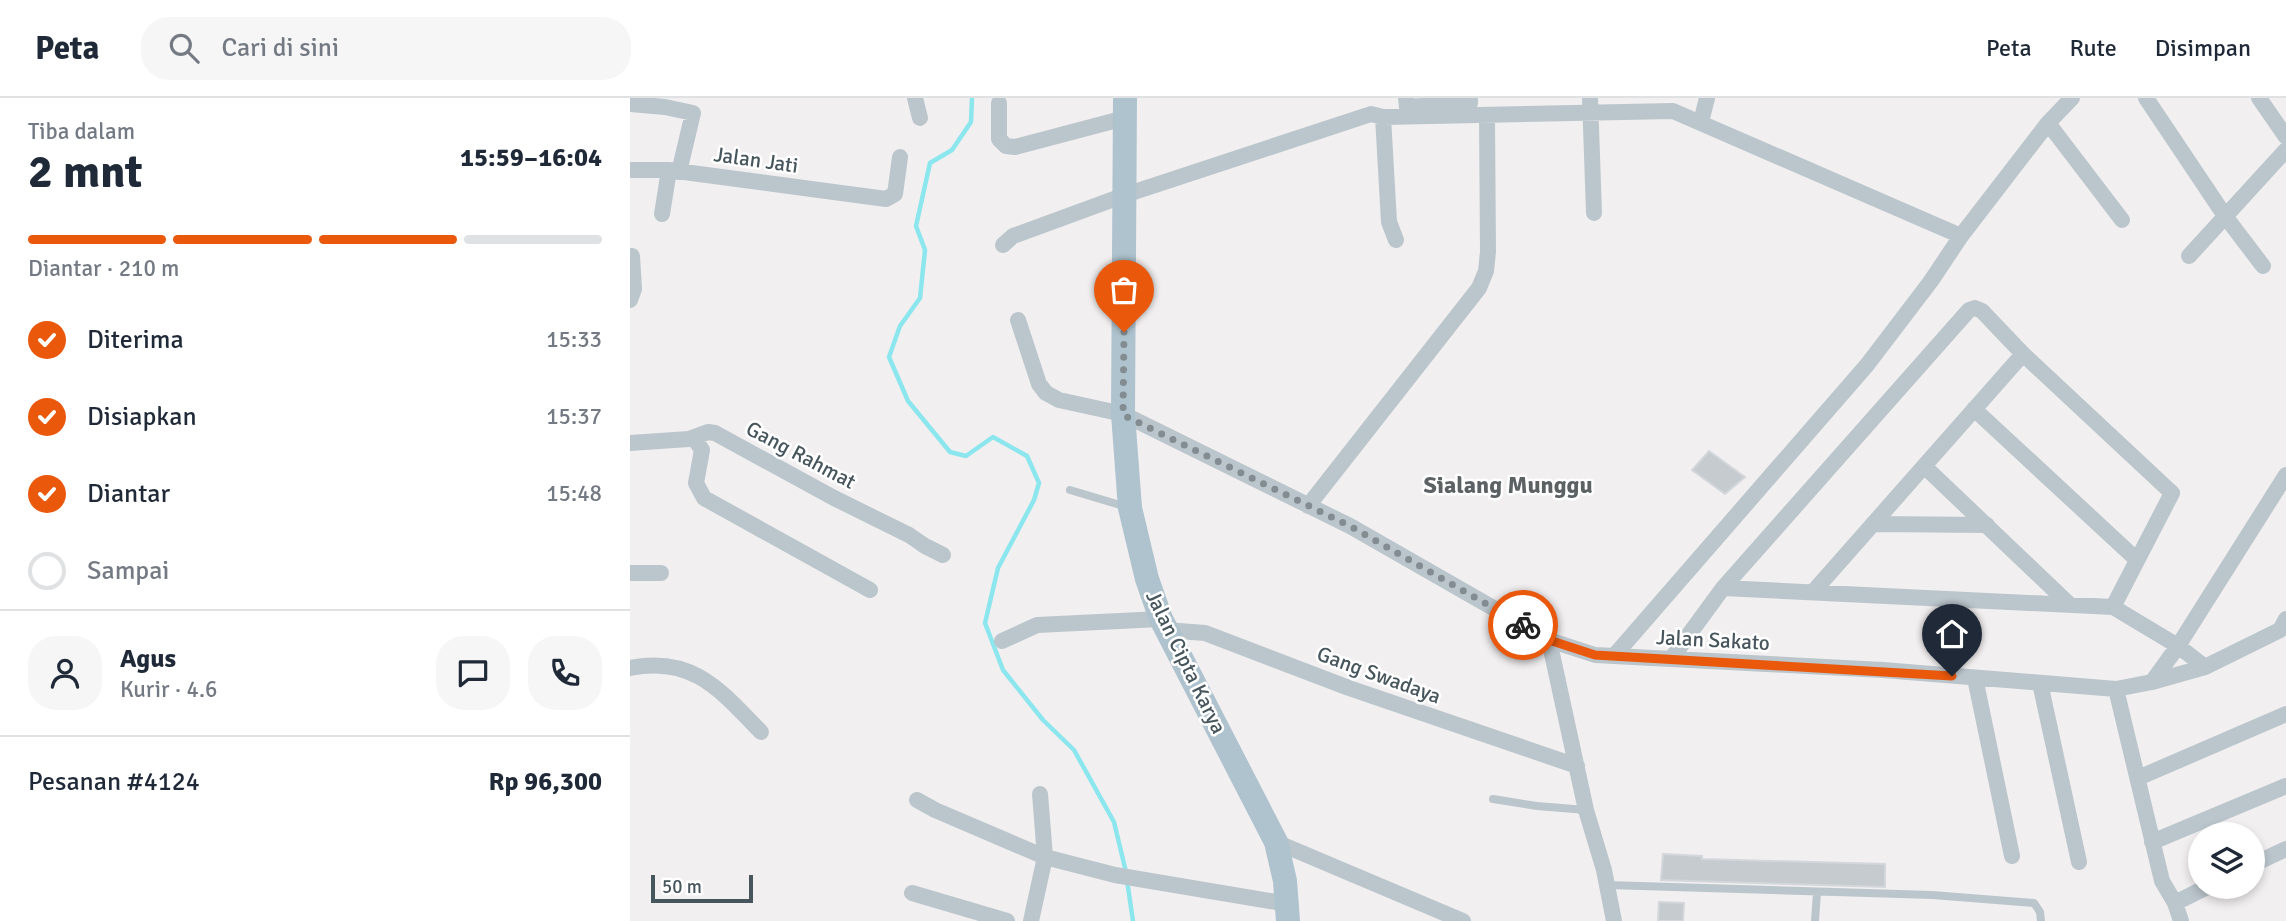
<!DOCTYPE html>
<html lang="id">
<head>
<meta charset="utf-8">
<style>
	body { margin:0; font-family:Signika,sans-serif; background:#f6f6f7; color:#1f2937; height:100vh; display:flex; flex-direction:column; font-size:26px; white-space:nowrap }
	* { box-sizing:border-box; margin:0 }
	p { font-size:23px; color:#747a83 }
	.icon { flex:none; width:38px; height:38px; fill:none; stroke:currentColor; stroke-width:2; stroke-linecap:round; stroke-linejoin:round }
	.map { position:relative; flex:1; overflow:hidden }
	.side { display:flex; flex-direction:column; background:#fff; width:630px }
	.side>* { flex:none }
	.controls { position:absolute; left:1558px; top:724px; display:grid; gap:14px }
	.controls a { display:grid; place-items:center; width:77px; height:77px; border-radius:50%; background:#fff; box-shadow:0 4px 10px #0003; font-size:35px }
	.scale { position:absolute; left:21px; bottom:18px; width:102px; box-sizing:border-box; padding-left:7px; border:4px solid #47565d; border-top:0; font-size:19px; line-height:24px; white-space:nowrap; color:#47565d; -webkit-text-stroke:5px #fff; paint-order:stroke }
	.pin { position:absolute; display:grid; place-items:center; width:60px; height:60px; color:#fff; margin:-72px -30px; border-radius:50% 50% 50% 0; rotate:-45deg; box-shadow:0 0 7px #0007 }
	.pin .icon { rotate:45deg }
	.courier { position:absolute; display:grid; place-items:center; width:70px; height:70px; margin:-35px; border:5px solid #ea580c; border-radius:50%; background:#fff; color:#222; box-shadow:0 2px 9px #0007 }
	.headline em { font-style:normal; font-weight:800 }
	.headline div { display:flex; flex-direction:column-reverse }
	.headline { display:flex; align-items:center; justify-content:space-between; height:119px; padding:0 28px }
	h1 { font-size:46px; font-weight:800; line-height:52px }
	.bar { display:grid; grid-template-columns:repeat(4,1fr); gap:10px 7px; align-content:center; height:84px; padding:0 28px }
	.bar i { height:9px; border-radius:5px; background:#e0e1e3 }
	.bar .active { background:#ea580c }
	.bar p { grid-column:span 4 }
	.line { display:flex; align-items:center; gap:18px; padding:0 28px; border-top:2px solid #e0e1e3 }
	.line div { flex:1 }
	.round { display:grid; place-items:center; flex:none; width:74px; height:74px; border-radius:28px; background:#f6f6f7 }
	ol { padding:0 28px; list-style:none }
	li { display:flex; align-items:center; gap:21px; height:77px }
	li p { margin-inline-start:auto }
	li .icon { padding:7px; border-radius:50%; background:#ea580c; color:#fff; stroke-width:4 }
	li:last-child { color:#747a83 }
	li i { width:38px; height:38px; border:4px solid #e0e1e3; border-radius:50% }
	header { display:flex; align-items:center; gap:42px; box-sizing:border-box; height:98px; padding:0 35px; background:#fff; border-bottom:2px solid #e0e1e3 }
	header strong { font-size:33px }
	nav { display:flex; gap:38px; margin-inline-start:auto; font-size:24px }
	.search { width:490px; height:63px; background:#f6f6f7; display:flex; align-items:center; gap:18px; box-sizing:border-box; padding:0 24px; border-radius:28px; color:#747a83; font-size:26px }
	main { display:flex; flex:1; min-height:0 }
	.map>svg:first-child { display:block }
</style>
</head>
<body>
<header>
<strong>Peta</strong>
<div class="search"><svg class="icon" aria-label="search" viewBox="0 0 24 24"><circle cx="10" cy="10" r="6"/><path d="M15 15l6 6"/></svg>Cari di sini</div>
<nav><a>Peta</a><a>Rute</a><a>Disimpan</a></nav>
</header>
<main>
<section class="side">
<div class="headline"><div><h1>2 mnt</h1><p>Tiba dalam</p></div><em>15:59–16:04</em></div>
<div class="bar"><i class="active"></i><i class="active"></i><i class="active"></i><i></i><p>Diantar · 210 m</p></div>
<ol>
<li><svg class="icon" aria-label="check" viewBox="0 0 24 24"><path d="M5 12l5 5 9-10"/></svg>Diterima<p>15:33</p></li>
<li><svg class="icon" aria-label="check" viewBox="0 0 24 24"><path d="M5 12l5 5 9-10"/></svg>Disiapkan<p>15:37</p></li>
<li><svg class="icon" aria-label="check" viewBox="0 0 24 24"><path d="M5 12l5 5 9-10"/></svg>Diantar<p>15:48</p></li>
<li><i></i>Sampai</li>
</ol>
<div class="line" style="height:126px"><a class="round"><svg class="icon" aria-label="person" viewBox="0 0 24 24"><circle cx="12" cy="8" r="4"/><path d="M4 21q1-7 8-7t8 7"/></svg></a><div><b>Agus</b><p>Kurir · 4.6</p></div><a class="round"><svg class="icon" aria-label="chat" viewBox="0 0 24 24"><path d="M4 5h16v11H9l-5 4z"/></svg></a><a class="round"><svg class="icon" aria-label="phone" viewBox="0 0 24 24"><path d="M5 4h4l2 5-3 2q2 4 5 5l2-3 5 2v4C11 20 4 13 5 4z"/></svg></a></div>
<div class="line" style="height:91px"><div>Pesanan #4124</div><b>Rp 96,300</b></div>
</section>
<div class="map">
<svg width="1656" height="823" viewBox="0 0 1656 823">
	<rect width="100%" height="100%" fill="#f2eff0"/>
	<g fill="none" stroke-linecap="round" stroke-linejoin="round">
		<!-- stream -->
		<path stroke="#8be6ed" stroke-width="4.5" d="M342,0L341,24L322,52L300,65L286,128L295,152L290,200L270,228L259,259L278,303L320,354L336,358L363,339L397,358L409,385L404,402L368,470L355,525L373,572L413,622L444,652L484,724L496,774
			M497,782L503,823"/>
	</g>
	<!-- building -->
	<path fill="#c6cbcf" stroke="#d3d7db" stroke-width="2" d="M1079,353L1115,379L1095,396L1062,372Z
		M1033,756L1072,758V761L1255,766V789L1031,782Z
		M1029,804L1054,805L1053,823H1028Z"/>
	<g fill="none" stroke-linecap="round" stroke-linejoin="round">
		<!-- service -->
		<path stroke="#bbc6cc" stroke-width="8" d="M440,392L497,409
			M863,701L907,708L956,712
			M977,787L1302,797L1404,805L1410,814L1411,823
			M1185,823L1187,794"/>
		<!-- minor -->
		<path stroke="#bbc6cc" stroke-width="16" d="M285,0L290,20
			M776,0L777,9L840,5V0
			M960,0L964,115
			M1516,0L1595,118L1633,168
			M1629,0L1656,39
			M369,5V41L376,48L385,49L495,20
			M0,6L35,9L63,15L49,74
			M753,19L759,124L766,142
			M1071,24L1077,0
			M1418,25L1492,122
			M0,72H39L256,101L265,96L270,59
			M32,116L39,72
			M373,147L383,138L495,97L741,16L753,19L1043,13L1331,138L1418,25L1442,0
			M1559,158L1656,52
			M0,202L4,191L2,158
			M388,222L409,286L416,295L429,302L493,316L720,428L919,542L965,557L1253,572L1486,591L1532,783L1545,805L1551,823
			M1344,311L1507,462
			M64,340L72,352L66,385L74,400L240,492
			M0,345L59,341L78,334L85,335L204,400L279,437L295,448L313,457
			M1294,368L1440,507
			M678,408L849,190L856,173L858,154L857,17
			M1243,426L1357,427
			M0,475H31
			M1093,490L1483,509L1548,548L1575,569
			M1183,494L1393,256
			M536,532L575,535L719,590L947,668
			M919,542L956,712L974,772L984,823
			M372,543L407,527L531,521
			M984,558L1237,267L1301,183L1331,138
			M1041,561L1093,490L1339,212L1345,210L1352,213L1393,256L1542,395L1483,509
			M0,570C63,557 91,593 131,634
			M1345,580L1382,758
			M1522,584L1575,569L1650,532L1656,521
			M1410,585L1449,764
			M1486,591L1522,584L1548,548L1656,377
			M1508,680L1656,616
			M287,702L305,712L415,759L485,777L658,806
			M646,744L833,823
			M1522,744L1656,688
			M1622,767L1656,751
			M282,795L377,823
			M1545,805L1577,789
			M401,823L415,759L410,696"/>
		<!-- primary -->
		<path stroke="#afc3ce" stroke-width="24" d="M495,0L493,316L500,410L517,481L531,521L646,744L655,783L658,823"/>
	</g>
	<g fill="none" stroke-linecap="round" stroke-linejoin="round">
		<!-- done -->
		<path stroke="#838c90" stroke-width="7" stroke-dasharray="0 12.6" d="M494,234L493,317L720,428L893,527"/>
		<!-- route -->
		<path stroke="#ea580c" stroke-width="9" d="M893,527L919,542L965,557L1322,578"/>
	</g>
	<g text-anchor="middle" dominant-baseline="central" stroke-width="5" stroke-linejoin="round" paint-order="stroke">
		<!-- street labels -->
		<g font-size="21" fill="#47565d" stroke="#fff">
			<text transform="translate(126 62) rotate(8)">Jalan Jati</text>
			<text transform="translate(171 357) rotate(28)">Gang Rahmat</text>
			<text transform="translate(1083 542) rotate(3)">Jalan Sakato</text>
			<text transform="translate(556 564) rotate(64)">Jalan Cipta Karya</text>
			<text transform="translate(749 577) rotate(20)">Gang Swadaya</text>
		</g>
		<!-- quarter labels -->
		<g font-size="24" font-weight="bold" fill="#5c6164" stroke="#fff">
			<text x="878" y="387">Sialang Munggu</text>
		</g>
	</g>
</svg>
<div class="controls">
<a><svg class="icon" aria-label="layers" viewBox="0 0 24 24"><path d="M12 4l9 5-9 5-9-5zM3 14l9 5 9-5"/></svg></a>
</div>
<div class="scale">50 m</div>
<div class="pin" style="left:494px;top:234px;background:#ea580c"><svg class="icon" aria-label="bag" viewBox="0 0 24 24"><path d="M5 8h14l-1 12H6zM9 8a3 3 0 0 1 6 0"/></svg></div>
<div class="pin" style="left:1322px;top:578px;background:#1f2937"><svg class="icon" aria-label="home" viewBox="0 0 24 24"><path d="M3 11l9-7 9 7M6 9v11h12V9"/></svg></div>
<div class="courier" style="left:893px;top:527px"><svg class="icon" aria-label="bike" viewBox="0 0 24 24"><circle cx="6" cy="16" r="4"/><circle cx="18" cy="16" r="4"/><path d="M6 16l4-8h5l3 8M10 8l3 8H6M13 5h3"/></svg></div>
</div>
</main>
</body>
</html>
